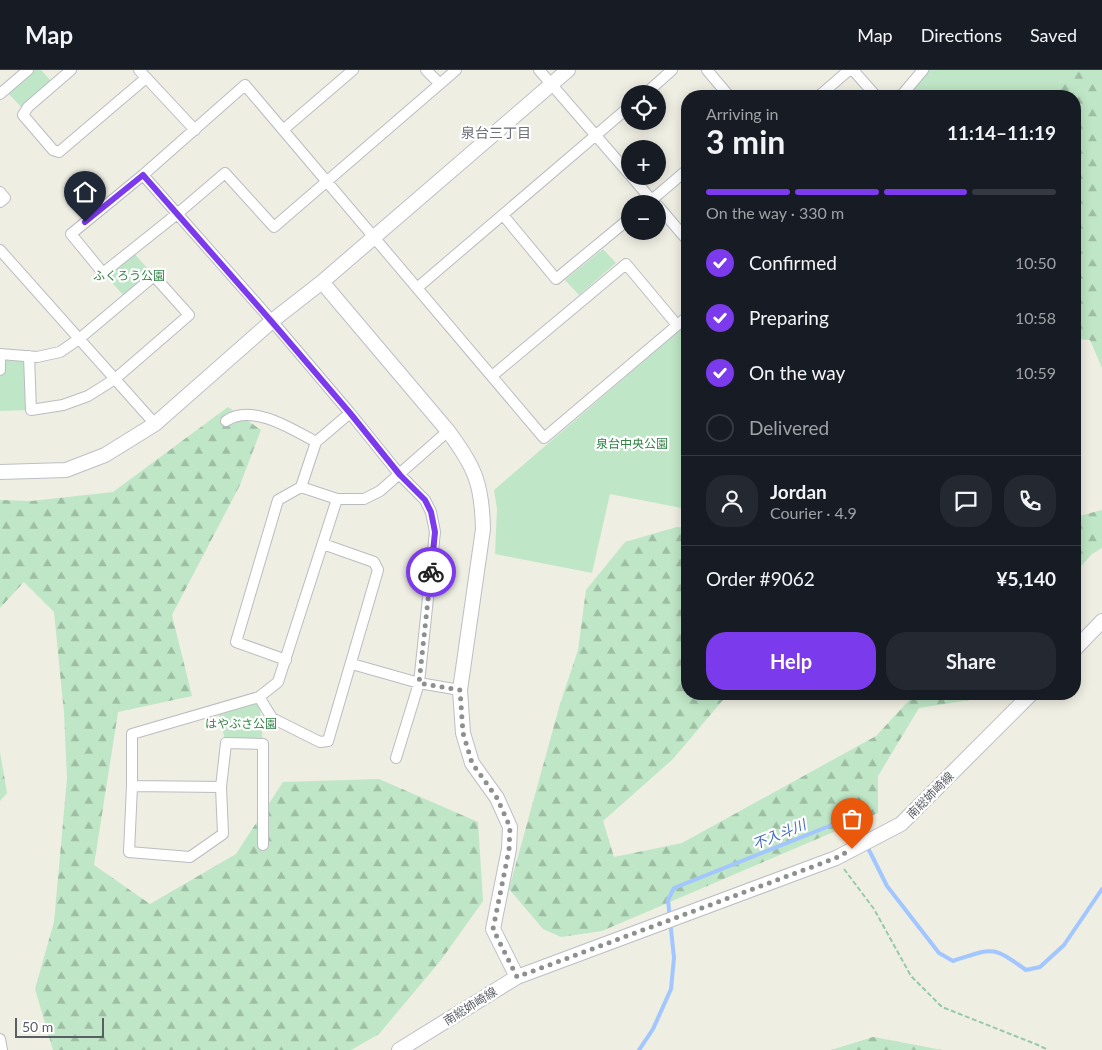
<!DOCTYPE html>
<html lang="en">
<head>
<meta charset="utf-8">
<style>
	body { margin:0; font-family:Lato,"Noto Sans JP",sans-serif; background:#242831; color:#f1f3f6; height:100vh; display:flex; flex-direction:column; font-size:19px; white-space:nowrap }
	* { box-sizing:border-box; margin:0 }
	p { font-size:16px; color:#9ea1a6 }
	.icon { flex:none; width:28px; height:28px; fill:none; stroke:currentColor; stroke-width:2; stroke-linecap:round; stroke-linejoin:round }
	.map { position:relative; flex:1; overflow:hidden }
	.side { position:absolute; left:681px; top:20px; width:400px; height:610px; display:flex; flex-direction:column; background:#171b24; border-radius:20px; box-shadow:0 2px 12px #0003 }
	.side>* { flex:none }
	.buttons { position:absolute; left:621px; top:15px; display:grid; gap:10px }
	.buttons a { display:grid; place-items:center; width:45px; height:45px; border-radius:50%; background:#171b24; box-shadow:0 2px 12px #0003; font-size:25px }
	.scale { position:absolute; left:15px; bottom:12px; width:89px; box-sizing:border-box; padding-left:5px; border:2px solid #5b5d64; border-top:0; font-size:14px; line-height:18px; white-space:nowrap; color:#5b5d64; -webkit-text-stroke:4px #fff; paint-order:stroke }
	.pin { position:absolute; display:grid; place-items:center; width:42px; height:42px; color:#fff; margin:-51px -21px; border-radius:50% 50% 50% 0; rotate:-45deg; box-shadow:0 0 5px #0007 }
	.pin .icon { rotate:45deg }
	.courier { position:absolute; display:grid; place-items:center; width:50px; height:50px; margin:-25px; border:4px solid #7c3aed; border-radius:50%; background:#fff; color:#222; box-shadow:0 1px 6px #0007 }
	.overview em { font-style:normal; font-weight:700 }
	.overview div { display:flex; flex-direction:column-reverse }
	.overview { display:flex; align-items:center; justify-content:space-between; height:85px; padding:0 25px }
	h1 { font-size:32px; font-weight:700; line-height:38px }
	.bar { display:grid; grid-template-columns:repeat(4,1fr); gap:8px 5px; align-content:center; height:60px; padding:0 25px }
	.bar i { height:6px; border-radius:4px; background:#363941 }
	.bar .current { background:#7c3aed }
	.bar p { grid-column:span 4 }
	.line { display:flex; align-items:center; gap:12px; padding:0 25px; border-top:1px solid #363941 }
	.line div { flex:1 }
	.round { display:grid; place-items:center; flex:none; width:52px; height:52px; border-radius:20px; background:#242831 }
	ol { padding:0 25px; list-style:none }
	li { display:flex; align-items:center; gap:15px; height:55px }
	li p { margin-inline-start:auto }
	li .icon { padding:5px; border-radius:50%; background:#7c3aed; color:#fff; stroke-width:4 }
	li:last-child { color:#9ea1a6 }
	li i { width:28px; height:28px; border:2px solid #363941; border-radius:50% }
	.primary-button { display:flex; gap:10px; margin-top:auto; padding:10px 25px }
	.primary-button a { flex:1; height:58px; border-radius:20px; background:#7c3aed; color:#fff; font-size:20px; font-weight:700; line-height:58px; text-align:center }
	.primary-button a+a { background:#242831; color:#f1f3f6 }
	header { display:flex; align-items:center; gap:30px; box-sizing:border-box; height:70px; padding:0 25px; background:#171b24; border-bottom:1px solid #363941 }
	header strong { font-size:24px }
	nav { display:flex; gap:28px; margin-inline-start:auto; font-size:18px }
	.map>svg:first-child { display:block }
</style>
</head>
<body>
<header>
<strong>Map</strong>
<nav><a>Map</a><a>Directions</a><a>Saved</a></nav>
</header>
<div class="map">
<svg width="1102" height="980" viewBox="0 0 1102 980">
	<defs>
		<pattern id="forest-firs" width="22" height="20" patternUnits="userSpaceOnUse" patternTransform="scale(1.25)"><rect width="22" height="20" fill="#bfe6c6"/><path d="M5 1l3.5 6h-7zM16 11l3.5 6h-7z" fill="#9ebea4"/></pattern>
	</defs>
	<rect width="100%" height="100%" fill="#eeeee3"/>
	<!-- forest -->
	<path fill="url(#forest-firs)" d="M1033,0H1102V298L1090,270L1075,269V26H1025Z
		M228,337L261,360L240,415L172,545L192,626L118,642L94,795L150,834L236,784L283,712L379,709L478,752L483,831L441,890L379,964L351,980H53L35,919L54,852L67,708L64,643L54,542L24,512L0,538V430L31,431L113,422Z
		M1102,440V478L1092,484L1075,503V447Z
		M677,457L687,458L688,624H728L673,689L603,751L614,787L682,773L876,666L915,624H997L995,626L919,638L878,706V743L602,861L561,867L543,859L509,819L560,634L578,580L586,520L625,472Z
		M0,682L7,723L0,731Z
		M873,967H874L942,980H831Z"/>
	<!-- green -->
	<path fill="#bfe6c6" d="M33,0H41L52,12L22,38L7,22Z
		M928,0H1055L1060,6L1053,26H908Z
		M603,179L616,193L579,225L565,210Z
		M132,181L154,206L127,229L103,203Z
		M687,254V439L610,424L592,503L495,484L497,439L494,420Z
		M0,284L29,286L31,340L0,341Z
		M259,627L263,674L226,673L217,639Z"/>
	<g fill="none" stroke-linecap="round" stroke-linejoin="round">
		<!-- stream -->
		<path stroke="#a2c6ff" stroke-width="4" d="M639,980L653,959L671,919L674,888L668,830L674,818L837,753L857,756L887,816L939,883L953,891C993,878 991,875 1026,900L1040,897L1064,875L1102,819"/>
		<!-- street casing -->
		<g stroke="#bbbcc2" stroke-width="12">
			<path id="street" d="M71,0L28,37L23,45L53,80L59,82L146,8
				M139,0L195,60
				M426,0L440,14
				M456,0L274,157L225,103L177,144L103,203L71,164L143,105L245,15C345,133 444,251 544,368L688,246
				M539,0L630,105
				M707,0L729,26
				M853,0L876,26
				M0,24L28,0
				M645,24L672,0
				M819,26L849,0
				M901,26L923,0
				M283,60L353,0
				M143,105L272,251L350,343L400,405L425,430L431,442L435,462L419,613L396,688
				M631,106L655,134
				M0,122L5,128L0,132
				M647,134L688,99
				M658,136L688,171
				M503,145L556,209L630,148
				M0,180L155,354
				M417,218L630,36
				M0,284L37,287L60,282L79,269L154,206L189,245L115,309L88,326L63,335L31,340L29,286
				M0,284V300
				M492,306L626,194L677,255
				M226,351C252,333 292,359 316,372
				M301,417L337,429H364L380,421L448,361
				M286,590L236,572L278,430L301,417L316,372L350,343
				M352,594L419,613L460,620
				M259,627L272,648L320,672L328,671L378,500L374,492L323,474
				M132,716L221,717
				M263,775V674L226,673L221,717L223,764L190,787L129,782L132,716V664L259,627L278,612L337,429
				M0,969L2,980"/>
		</g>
		<!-- secondary casing -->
		<g stroke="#bdbfc7" stroke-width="16">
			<path id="secondary" d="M322,212L448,361C475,397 482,414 483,459L460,620L463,663L472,693L497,728L510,757L509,779L493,859L517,907
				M0,402L66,400L105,385L155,354L272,251L322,212L568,0
				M1075,579L1102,551
				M399,980L517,907L836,788L901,754L1031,624"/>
		</g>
		<!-- path -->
		<path stroke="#97c8ae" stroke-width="2" stroke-dasharray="5 2.5" stroke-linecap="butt" d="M844,799L874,839L911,906L942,937L1038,975L1048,980"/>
		<!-- street -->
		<use href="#street" stroke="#fff" stroke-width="10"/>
		<!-- secondary -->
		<use href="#secondary" stroke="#fff" stroke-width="14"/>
	</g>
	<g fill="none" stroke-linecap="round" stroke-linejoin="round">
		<!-- done -->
		<path stroke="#8e9090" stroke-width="5" stroke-dasharray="0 9" d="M431,502L419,613L460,620L463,663L472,693L497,728L510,757L509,780L493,859L517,907L836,788L852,779"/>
		<!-- route -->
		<path stroke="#7c3aed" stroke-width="6" d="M85,152L143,105L272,252L350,343L400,405L425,430L431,442L435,462L431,502"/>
	</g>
	<g text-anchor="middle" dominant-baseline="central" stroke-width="4.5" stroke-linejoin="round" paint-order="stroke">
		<!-- park labels -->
		<g font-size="12" fill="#328445" stroke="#fff">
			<text x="129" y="205">ふくろう公園</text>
			<text x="632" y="373">泉台中央公園</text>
			<text x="241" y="653">はやぶさ公園</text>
		</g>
		<!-- street labels -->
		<g font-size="12" fill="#5b5d64" stroke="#fff">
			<text transform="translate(930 725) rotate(-45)">南総姉崎線</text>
			<text transform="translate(470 936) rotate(-32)">南総姉崎線</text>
		</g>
		<!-- neighbourhood labels -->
		<g font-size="14" fill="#6c6f76" stroke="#fff">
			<text x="496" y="62">泉台三丁目</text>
		</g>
		<!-- water labels -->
		<g font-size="14" font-style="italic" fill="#426ac5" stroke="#fff">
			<text transform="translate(779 764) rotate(-22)">不入斗川</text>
		</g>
	</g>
</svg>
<div class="buttons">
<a><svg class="icon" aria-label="locate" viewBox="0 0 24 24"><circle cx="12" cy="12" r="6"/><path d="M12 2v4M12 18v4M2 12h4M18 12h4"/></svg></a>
<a>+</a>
<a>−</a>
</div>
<div class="scale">50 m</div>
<div class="pin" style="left:852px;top:779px;background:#ea580c"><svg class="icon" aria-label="bag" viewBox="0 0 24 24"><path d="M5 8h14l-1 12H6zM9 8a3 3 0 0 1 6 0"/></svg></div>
<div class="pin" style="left:85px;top:152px;background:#1f2937"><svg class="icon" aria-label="home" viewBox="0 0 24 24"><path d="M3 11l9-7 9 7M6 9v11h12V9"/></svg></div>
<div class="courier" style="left:431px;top:502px"><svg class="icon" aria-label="bike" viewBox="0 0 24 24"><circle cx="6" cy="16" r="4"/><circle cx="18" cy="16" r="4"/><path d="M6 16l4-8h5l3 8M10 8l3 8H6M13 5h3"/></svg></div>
<section class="side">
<div class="overview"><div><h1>3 min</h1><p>Arriving in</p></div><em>11:14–11:19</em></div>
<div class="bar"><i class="current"></i><i class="current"></i><i class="current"></i><i></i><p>On the way · 330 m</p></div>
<ol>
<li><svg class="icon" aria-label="check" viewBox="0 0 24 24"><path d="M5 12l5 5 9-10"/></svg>Confirmed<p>10:50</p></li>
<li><svg class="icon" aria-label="check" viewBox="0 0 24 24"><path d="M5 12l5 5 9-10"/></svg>Preparing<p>10:58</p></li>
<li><svg class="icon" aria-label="check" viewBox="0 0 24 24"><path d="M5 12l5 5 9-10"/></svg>On the way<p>10:59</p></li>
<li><i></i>Delivered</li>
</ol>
<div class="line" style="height:90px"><a class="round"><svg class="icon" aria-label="person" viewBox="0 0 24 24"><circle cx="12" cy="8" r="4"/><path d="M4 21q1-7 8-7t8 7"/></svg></a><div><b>Jordan</b><p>Courier · 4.9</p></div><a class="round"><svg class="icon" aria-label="chat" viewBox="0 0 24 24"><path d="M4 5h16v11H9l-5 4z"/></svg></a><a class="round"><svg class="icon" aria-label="phone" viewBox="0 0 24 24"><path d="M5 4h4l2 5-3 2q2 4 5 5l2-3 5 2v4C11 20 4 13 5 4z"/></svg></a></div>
<div class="line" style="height:65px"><div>Order #9062</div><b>¥5,140</b></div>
<div class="primary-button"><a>Help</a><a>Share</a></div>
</section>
</div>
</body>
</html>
